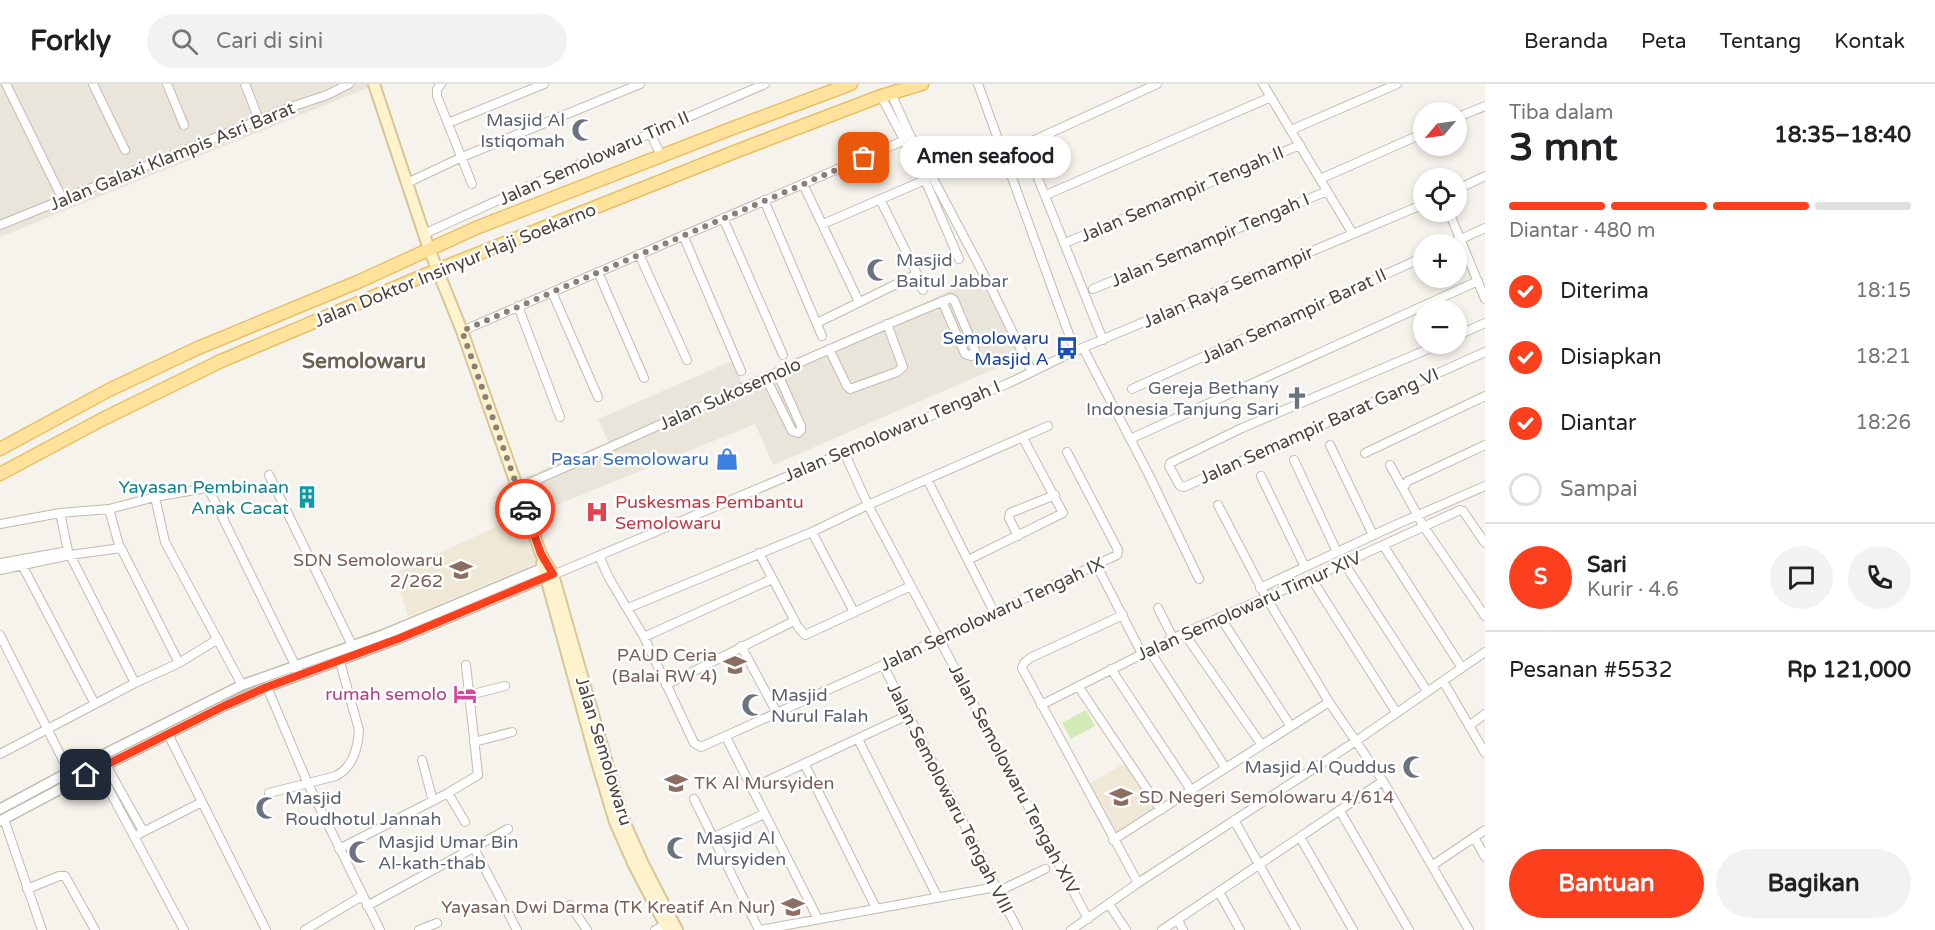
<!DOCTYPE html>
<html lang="id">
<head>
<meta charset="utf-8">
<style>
	body { margin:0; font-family:"Varela Round",sans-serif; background:#f2f2f2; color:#202124; height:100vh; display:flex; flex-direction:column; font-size:22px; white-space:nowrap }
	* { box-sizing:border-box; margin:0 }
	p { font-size:20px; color:#757577 }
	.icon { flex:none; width:33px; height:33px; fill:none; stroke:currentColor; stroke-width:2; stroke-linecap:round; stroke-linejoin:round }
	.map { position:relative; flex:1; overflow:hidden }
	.sheet { display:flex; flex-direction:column; background:#fff; width:450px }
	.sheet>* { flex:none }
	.needle { width:39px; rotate:241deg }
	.controls { position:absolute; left:1413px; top:18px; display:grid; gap:12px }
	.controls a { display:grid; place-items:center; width:54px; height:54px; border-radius:50%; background:#fff; box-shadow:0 3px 9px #0003; font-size:30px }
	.pin { position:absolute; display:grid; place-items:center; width:51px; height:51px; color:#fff; margin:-26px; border-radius:12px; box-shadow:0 3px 9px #0006 }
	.courier { position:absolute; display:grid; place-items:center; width:60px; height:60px; margin:-30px; border:4px solid #fc3f1d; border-radius:50%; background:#fff; color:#222; box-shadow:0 2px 8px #0007 }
	.bubble { position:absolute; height:42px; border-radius:21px; background:#fff; box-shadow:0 3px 9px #0003; font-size:20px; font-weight:700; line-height:42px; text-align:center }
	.head em { font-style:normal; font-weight:700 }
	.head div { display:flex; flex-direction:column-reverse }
	.head { display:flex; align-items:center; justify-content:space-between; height:102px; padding:0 24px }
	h1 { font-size:39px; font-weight:700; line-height:45px }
	.bar { display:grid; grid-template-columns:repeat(4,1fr); gap:9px 6px; align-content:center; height:72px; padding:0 24px }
	.bar i { height:8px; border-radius:4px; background:#e0e0e0 }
	.bar .selected { background:#fc3f1d }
	.bar p { grid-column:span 4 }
	.line { display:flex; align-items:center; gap:15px; padding:0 24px; border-top:2px solid #e0e0e0 }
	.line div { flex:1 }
	.round { display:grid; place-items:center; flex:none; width:63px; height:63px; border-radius:32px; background:#f2f2f2 }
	ol { padding:0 24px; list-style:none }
	li { display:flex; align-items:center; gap:18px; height:66px }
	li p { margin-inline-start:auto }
	li .icon { padding:6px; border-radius:50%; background:#fc3f1d; color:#fff; stroke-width:4 }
	li:last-child { color:#757577 }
	li i { width:33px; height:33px; border:3px solid #e0e0e0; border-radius:50% }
	.button { display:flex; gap:12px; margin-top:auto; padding:12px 24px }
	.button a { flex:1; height:69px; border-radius:36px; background:#fc3f1d; color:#fff; font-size:24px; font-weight:700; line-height:69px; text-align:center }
	.button a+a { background:#f2f2f2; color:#202124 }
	header { display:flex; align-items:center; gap:36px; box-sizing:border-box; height:84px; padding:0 30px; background:#fff; border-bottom:2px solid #e0e0e0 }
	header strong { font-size:28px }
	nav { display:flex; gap:33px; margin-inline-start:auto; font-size:21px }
	.search { width:420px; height:54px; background:#f2f2f2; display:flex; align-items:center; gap:15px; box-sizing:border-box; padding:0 21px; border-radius:33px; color:#757577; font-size:22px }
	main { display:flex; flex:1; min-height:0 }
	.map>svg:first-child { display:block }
</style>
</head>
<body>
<header>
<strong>Forkly</strong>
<div class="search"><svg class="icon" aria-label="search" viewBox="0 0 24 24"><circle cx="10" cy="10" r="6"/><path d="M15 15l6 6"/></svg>Cari di sini</div>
<nav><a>Beranda</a><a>Peta</a><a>Tentang</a><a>Kontak</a></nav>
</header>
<main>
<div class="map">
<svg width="1485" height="846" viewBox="0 0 1485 846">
	<rect width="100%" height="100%" fill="#f6f3ec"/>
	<!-- residential -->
	<path fill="#eae5da" d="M0,0H377L0,153Z
		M980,192L1022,273L773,381L755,340L540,428L526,393L608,358L598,335L732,277L743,300L849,255Z"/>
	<!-- education -->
	<path fill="#efe8d6" d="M514,435L521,437L536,475L533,481L408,533L396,490L397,488Z
		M1125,679L1156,725L1115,752L1087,701Z"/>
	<!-- green -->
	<path fill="#d2eab5" d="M1086,626L1095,642L1071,655L1062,639Z"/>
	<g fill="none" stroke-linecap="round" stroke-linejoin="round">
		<!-- minor casing -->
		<g stroke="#c2bbae" stroke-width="10">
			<path id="minor" d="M6,0L63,116
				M93,0L125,66
				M167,0L184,41
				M245,0L259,36
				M441,0L437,5V12L472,100
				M978,0L1075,267
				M1263,0L1353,150
				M891,9L908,47L992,206L1032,288
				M881,12L925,96L959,175
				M1456,34L1485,22
				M448,39L544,0
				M1291,46L1397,0
				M650,48L661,72
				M1003,70L1025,62
				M1320,95L1424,49
				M407,99L462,73L640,0
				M803,100L859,218
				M1456,106L1485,92
				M1046,111L1271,13
				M764,116L822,252
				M1449,128L1485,215
				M723,134L783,271
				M823,140L925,96
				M0,141L291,23L327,11L349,0
				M424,150L547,94L765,0
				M683,151L741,287
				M1065,159L1300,61
				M1450,160L1485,144
				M639,170L687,276
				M598,188L644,294
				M915,193L923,206
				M1093,205L1327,107
				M552,208L598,313
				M518,222L560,333
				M817,239L917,190L880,115
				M462,247L905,56
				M1456,252L1485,239
				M1103,256L1025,62L1028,59L1157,0
				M1440,260L1242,344L1170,379L1169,382L1180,402L1184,403L1485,268
				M1083,264L1150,393L1199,495
				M829,265L847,302L850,305L897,288L903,283L887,240
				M766,294L792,347L798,349L801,346V342L777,288
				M1132,305L1424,173
				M1130,355L1478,197
				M1330,361L1373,451
				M844,368L868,421L911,502L1088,835
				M1365,369L1485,312
				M1294,376L1337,468
				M1390,381L1424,443L1485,532
				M269,391L353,563
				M1261,392L1305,483
				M927,395L994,528
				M518,404C662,341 805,273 951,214L954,216L975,266L971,272L965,270L942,217
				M1403,404L1408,397L1485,361
				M155,413L165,458L242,601
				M1218,421L1266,513L1329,618L1383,697L1469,846
				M109,425L119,461
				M0,440L60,429L109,425L155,413L206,404L210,408L300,591
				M812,448L854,528
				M1018,452L1009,434L1010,429L1055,411
				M1383,461L1462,584
				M759,469L798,543L805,551L911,502
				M70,471L135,599
				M599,472L609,494L644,553L694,659L701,663L883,581L1117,471L1118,466L1067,368
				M968,476L1063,429L1023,354
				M0,479L68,467L60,429
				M1344,479L1427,607
				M22,481L95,620
				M1097,482L1142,570
				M0,486L70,471L121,464L179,579
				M553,491L1009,299L1075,267L1424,120
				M1311,494L1396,628
				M1260,504L1393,442L1485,402
				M628,524L812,448L868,421L1048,342
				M1158,524L1173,554
				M1123,531L1030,574L1024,579L1022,584L1138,799
				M1220,533L1290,641
				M1184,549L1261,660
				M0,551L69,688
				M644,553L772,495
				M741,562L777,629
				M1149,566L1225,683
				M883,581L1018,846
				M1111,585L1191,706
				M1443,597L1485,669
				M666,601L794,537
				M1078,602L1161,726
				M267,603L308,700L380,846
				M469,611L505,602
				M1041,621L1184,549L1311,494L1460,426L1463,427L1485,459
				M1469,642L1485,630
				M168,650L266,846
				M726,653L818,835
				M858,655L937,812
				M474,658L512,648
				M0,670L135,599L179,579L218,555
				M422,676L433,717
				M106,681L143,747
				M805,681L876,824
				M98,685L184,846
				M752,704L908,631
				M269,709L336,692C353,683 358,665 359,646L340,578
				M448,709L465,738
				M694,715L759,846
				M1340,727L1409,846
				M4,735L42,846
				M1234,736L1296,846
				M139,750L202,718
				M1300,753L1353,846
				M1474,753L1485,773
				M712,754L764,730
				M1113,756L1329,618
				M474,764L517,846
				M339,765L448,709L478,691L466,581
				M1433,781L1485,746
				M27,805L59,792H65L95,846
				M999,807L1045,785
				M1219,808L1240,846
				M1109,820L1126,846
				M570,821L587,846
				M367,822L508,745
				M1178,836L1183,846
				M305,846L362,812
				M419,846L437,839
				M655,846L665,841
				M760,846L996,803
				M1071,846L1138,799L1356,657L1485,568
				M1162,846L1383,697"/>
		</g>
		<!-- tertiary casing -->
		<g stroke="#c2bbae" stroke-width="12">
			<path id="tertiary" d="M0,725L69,688L242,601L383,551L548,482
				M0,737L98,685L224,622L267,603L400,554L551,491"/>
		</g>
		<!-- secondary casing -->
		<g stroke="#d6c79b" stroke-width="14">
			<path id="secondary" d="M374,0L429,165L462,247L541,470L553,491L623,735L643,780L677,846
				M542,479L596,675L615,738L634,781L668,846"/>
		</g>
		<!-- primary casing -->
		<g stroke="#e6c16a" stroke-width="15">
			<path id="primary" d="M0,365L109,306L198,264L360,197L476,144L733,44L851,0
				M0,390L101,336L221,277L437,186L742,65L881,12L922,0"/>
		</g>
		<!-- minor -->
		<use href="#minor" stroke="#fff" stroke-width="8"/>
		<!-- tertiary -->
		<use href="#tertiary" stroke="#fff" stroke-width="9"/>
		<!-- secondary -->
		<use href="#secondary" stroke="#fff3cd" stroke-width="10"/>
		<!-- primary -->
		<use href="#primary" stroke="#ffe39c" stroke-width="12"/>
	</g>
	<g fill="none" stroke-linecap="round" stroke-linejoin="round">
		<!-- done -->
		<path stroke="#878178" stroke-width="6" stroke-dasharray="0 10.8" d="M525,425L462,247L864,74"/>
		<!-- route -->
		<path stroke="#fc3f1d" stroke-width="8" d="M86,691L224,622L267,603L400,554L553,490L541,470L525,425"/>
	</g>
	<!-- icons -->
	<defs>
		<g id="mosque-bare" transform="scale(1.8)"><path d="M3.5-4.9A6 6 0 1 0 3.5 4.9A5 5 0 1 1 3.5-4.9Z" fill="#6b7280" stroke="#fff" stroke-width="2.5" paint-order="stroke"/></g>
		<g id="bus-bare" transform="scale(1.8)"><path d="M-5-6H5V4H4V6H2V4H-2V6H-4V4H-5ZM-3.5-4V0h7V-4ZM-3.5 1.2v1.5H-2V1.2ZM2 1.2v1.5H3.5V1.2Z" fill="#1a4fb4" stroke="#fff" stroke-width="2.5" paint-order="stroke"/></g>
		<g id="church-bare" transform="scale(1.8)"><path d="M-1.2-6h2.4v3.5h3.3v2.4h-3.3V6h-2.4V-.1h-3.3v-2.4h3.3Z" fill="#6b7280" stroke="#fff" stroke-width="2.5" paint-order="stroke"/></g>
		<g id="shop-bare" transform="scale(1.8)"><path d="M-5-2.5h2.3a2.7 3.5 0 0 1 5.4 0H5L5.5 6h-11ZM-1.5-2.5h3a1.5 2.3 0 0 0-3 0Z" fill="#3f7fe0" stroke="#fff" stroke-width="2.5" paint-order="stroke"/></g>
		<g id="building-bare" transform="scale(1.8)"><path d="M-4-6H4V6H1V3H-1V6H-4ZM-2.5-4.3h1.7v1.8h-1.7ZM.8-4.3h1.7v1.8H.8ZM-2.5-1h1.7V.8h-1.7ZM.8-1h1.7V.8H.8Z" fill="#0f9aa8" stroke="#fff" stroke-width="2.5" paint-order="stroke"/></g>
		<g id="hospital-bare" transform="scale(1.8)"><path d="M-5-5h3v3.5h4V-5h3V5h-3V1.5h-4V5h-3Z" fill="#e0444e" stroke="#fff" stroke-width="2.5" paint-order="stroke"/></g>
		<g id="school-bare" transform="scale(1.8)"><path d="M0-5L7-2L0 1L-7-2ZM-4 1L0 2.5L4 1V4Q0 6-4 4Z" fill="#8d6e63" stroke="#fff" stroke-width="2.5" paint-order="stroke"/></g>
		<g id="hotel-bare" transform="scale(1.8)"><path d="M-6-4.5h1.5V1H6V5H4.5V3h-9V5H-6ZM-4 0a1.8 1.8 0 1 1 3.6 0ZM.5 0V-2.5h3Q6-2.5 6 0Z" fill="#d1479c" stroke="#fff" stroke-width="2.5" paint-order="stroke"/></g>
	</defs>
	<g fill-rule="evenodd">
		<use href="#mosque-bare" x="583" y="46"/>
		<use href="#mosque-bare" x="878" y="186"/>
		<use href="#bus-bare" x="1067" y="264"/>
		<use href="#church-bare" x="1297" y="314"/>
		<use href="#shop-bare" x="727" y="375"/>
		<use href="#building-bare" x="307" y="413"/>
		<use href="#hospital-bare" x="597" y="428"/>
		<use href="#school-bare" x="461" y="486"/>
		<use href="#school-bare" x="735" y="581"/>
		<use href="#hotel-bare" x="465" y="610"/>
		<use href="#mosque-bare" x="753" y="621"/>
		<use href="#mosque-bare" x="1414" y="683"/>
		<use href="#school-bare" x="676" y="699"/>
		<use href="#school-bare" x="1121" y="713"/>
		<use href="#mosque-bare" x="267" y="724"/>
		<use href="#mosque-bare" x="678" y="764"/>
		<use href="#mosque-bare" x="360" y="768"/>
		<use href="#school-bare" x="793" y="823"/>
	</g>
	<g text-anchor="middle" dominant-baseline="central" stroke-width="5" stroke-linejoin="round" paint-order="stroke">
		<!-- worship labels -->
		<g font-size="18" fill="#5b616d" stroke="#fff" text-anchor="start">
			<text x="565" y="36" text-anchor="end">Masjid Al<tspan x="565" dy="21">Istiqomah</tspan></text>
			<text x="896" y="176">Masjid<tspan x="896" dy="21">Baitul Jabbar</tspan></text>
			<text x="1279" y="304" text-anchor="end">Gereja Bethany<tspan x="1279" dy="21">Indonesia Tanjung Sari</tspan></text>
			<text x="771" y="611">Masjid<tspan x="771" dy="21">Nurul Falah</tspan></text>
			<text x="1396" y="683" text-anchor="end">Masjid Al Quddus</text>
			<text x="285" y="714">Masjid<tspan x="285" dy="21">Roudhotul Jannah</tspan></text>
			<text x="696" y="754">Masjid Al<tspan x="696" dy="21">Mursyiden</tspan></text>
			<text x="378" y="758">Masjid Umar Bin<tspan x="378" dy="21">Al-kath-thab</tspan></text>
		</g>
		<!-- street labels -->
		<g font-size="18" fill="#4b4439" stroke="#fff">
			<text transform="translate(172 72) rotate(-22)">Jalan Galaxi Klampis Asri Barat</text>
			<text transform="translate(594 74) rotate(-24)">Jalan Semolowaru Tim II</text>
			<text transform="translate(1182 110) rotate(-23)">Jalan Semampir Tengah II</text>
			<text transform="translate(1210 156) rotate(-23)">Jalan Semampir Tengah I</text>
			<text transform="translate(455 181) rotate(-22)">Jalan Doktor Insinyur Haji Soekarno</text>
			<text transform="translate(1228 203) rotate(-23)">Jalan Raya Semampir</text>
			<text transform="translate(1294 232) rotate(-25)">Jalan Semampir Barat II</text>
			<text transform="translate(730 310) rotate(-24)">Jalan Sukosemolo</text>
			<text transform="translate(1319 342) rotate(-24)">Jalan Semampir Barat Gang VI</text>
			<text transform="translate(892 347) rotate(-23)">Jalan Semolowaru Tengah I</text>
			<text transform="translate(1249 522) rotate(-24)">Jalan Semolowaru Timur XIV</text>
			<text transform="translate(992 530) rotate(-25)">Jalan Semolowaru Tengah IX</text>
			<text transform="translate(604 667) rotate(73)">Jalan Semolowaru</text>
			<text transform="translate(1014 695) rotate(62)">Jalan Semolowaru Tengah XIV</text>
			<text transform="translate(950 714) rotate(63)">Jalan Semolowaru Tengah VIII</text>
		</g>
		<!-- transit labels -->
		<g font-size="18" fill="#164399" stroke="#fff" text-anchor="end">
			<text x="1049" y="254">Semolowaru<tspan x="1049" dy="21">Masjid A</tspan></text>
		</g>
		<!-- shop labels -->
		<g font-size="18" fill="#366cbe" stroke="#fff" text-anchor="end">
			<text x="709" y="375">Pasar Semolowaru</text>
		</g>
		<!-- culture labels -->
		<g font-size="18" fill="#0d838f" stroke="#fff" text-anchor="end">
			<text x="289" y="403">Yayasan Pembinaan<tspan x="289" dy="21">Anak Cacat</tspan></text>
		</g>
		<!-- health labels -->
		<g font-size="18" fill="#be3a42" stroke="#fff" text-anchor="start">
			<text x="615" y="418">Puskesmas Pembantu<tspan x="615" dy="21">Semolowaru</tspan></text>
		</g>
		<!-- education labels -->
		<g font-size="18" fill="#785e54" stroke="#fff" text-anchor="end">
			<text x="443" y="476">SDN Semolowaru<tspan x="443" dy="21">2/262</tspan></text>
			<text x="717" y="571">PAUD Ceria<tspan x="717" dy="21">(Balai RW 4)</tspan></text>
			<text x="694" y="699" text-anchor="start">TK Al Mursyiden</text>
			<text x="1139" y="713" text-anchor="start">SD Negeri Semolowaru 4/614</text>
			<text x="775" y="823">Yayasan Dwi Darma (TK Kreatif An Nur)</text>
		</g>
		<!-- hotel labels -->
		<g font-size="18" fill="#b23c85" stroke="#fff" text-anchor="end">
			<text x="447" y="610">rumah semolo</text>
		</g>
		<!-- quarter labels -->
		<g font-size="21" font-weight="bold" fill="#6e6250" stroke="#fff">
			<text x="364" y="277">Semolowaru</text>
		</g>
	</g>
</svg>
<div class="controls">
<a><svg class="needle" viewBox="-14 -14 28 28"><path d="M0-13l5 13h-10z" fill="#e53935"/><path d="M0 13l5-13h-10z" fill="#757577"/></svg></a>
<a><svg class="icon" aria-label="locate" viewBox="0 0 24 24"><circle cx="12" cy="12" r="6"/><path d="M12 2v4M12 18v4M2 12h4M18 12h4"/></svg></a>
<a>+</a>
<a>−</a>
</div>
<div class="pin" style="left:864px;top:74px;background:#ea580c"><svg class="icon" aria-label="bag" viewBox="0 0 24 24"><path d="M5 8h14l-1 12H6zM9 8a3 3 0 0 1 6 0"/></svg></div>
<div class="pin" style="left:86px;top:691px;background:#1f2937"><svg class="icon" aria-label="home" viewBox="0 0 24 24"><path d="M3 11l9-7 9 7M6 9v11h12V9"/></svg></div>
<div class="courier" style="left:525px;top:425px"><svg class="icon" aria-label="car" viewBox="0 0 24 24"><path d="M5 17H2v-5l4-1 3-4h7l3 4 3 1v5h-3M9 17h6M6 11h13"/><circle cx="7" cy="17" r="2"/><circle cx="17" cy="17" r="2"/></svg></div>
<div class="bubble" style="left:900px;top:52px;width:171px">Amen seafood</div>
</div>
<section class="sheet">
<div class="head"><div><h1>3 mnt</h1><p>Tiba dalam</p></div><em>18:35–18:40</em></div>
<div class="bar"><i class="selected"></i><i class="selected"></i><i class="selected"></i><i></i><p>Diantar · 480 m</p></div>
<ol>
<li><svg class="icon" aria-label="check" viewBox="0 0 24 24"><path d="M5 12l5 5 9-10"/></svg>Diterima<p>18:15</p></li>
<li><svg class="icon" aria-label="check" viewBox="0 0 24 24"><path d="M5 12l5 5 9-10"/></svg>Disiapkan<p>18:21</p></li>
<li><svg class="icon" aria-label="check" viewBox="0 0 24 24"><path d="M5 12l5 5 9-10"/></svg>Diantar<p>18:26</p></li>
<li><i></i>Sampai</li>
</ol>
<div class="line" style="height:108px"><b class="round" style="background:#fc3f1d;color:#fff">S</b><div><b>Sari</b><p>Kurir · 4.6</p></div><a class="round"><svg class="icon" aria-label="chat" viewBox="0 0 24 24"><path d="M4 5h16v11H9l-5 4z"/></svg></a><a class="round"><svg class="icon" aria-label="phone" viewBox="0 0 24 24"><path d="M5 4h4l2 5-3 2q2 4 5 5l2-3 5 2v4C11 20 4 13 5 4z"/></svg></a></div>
<div class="line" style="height:78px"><div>Pesanan #5532</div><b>Rp 121,000</b></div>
<div class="button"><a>Bantuan</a><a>Bagikan</a></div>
</section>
</main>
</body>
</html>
